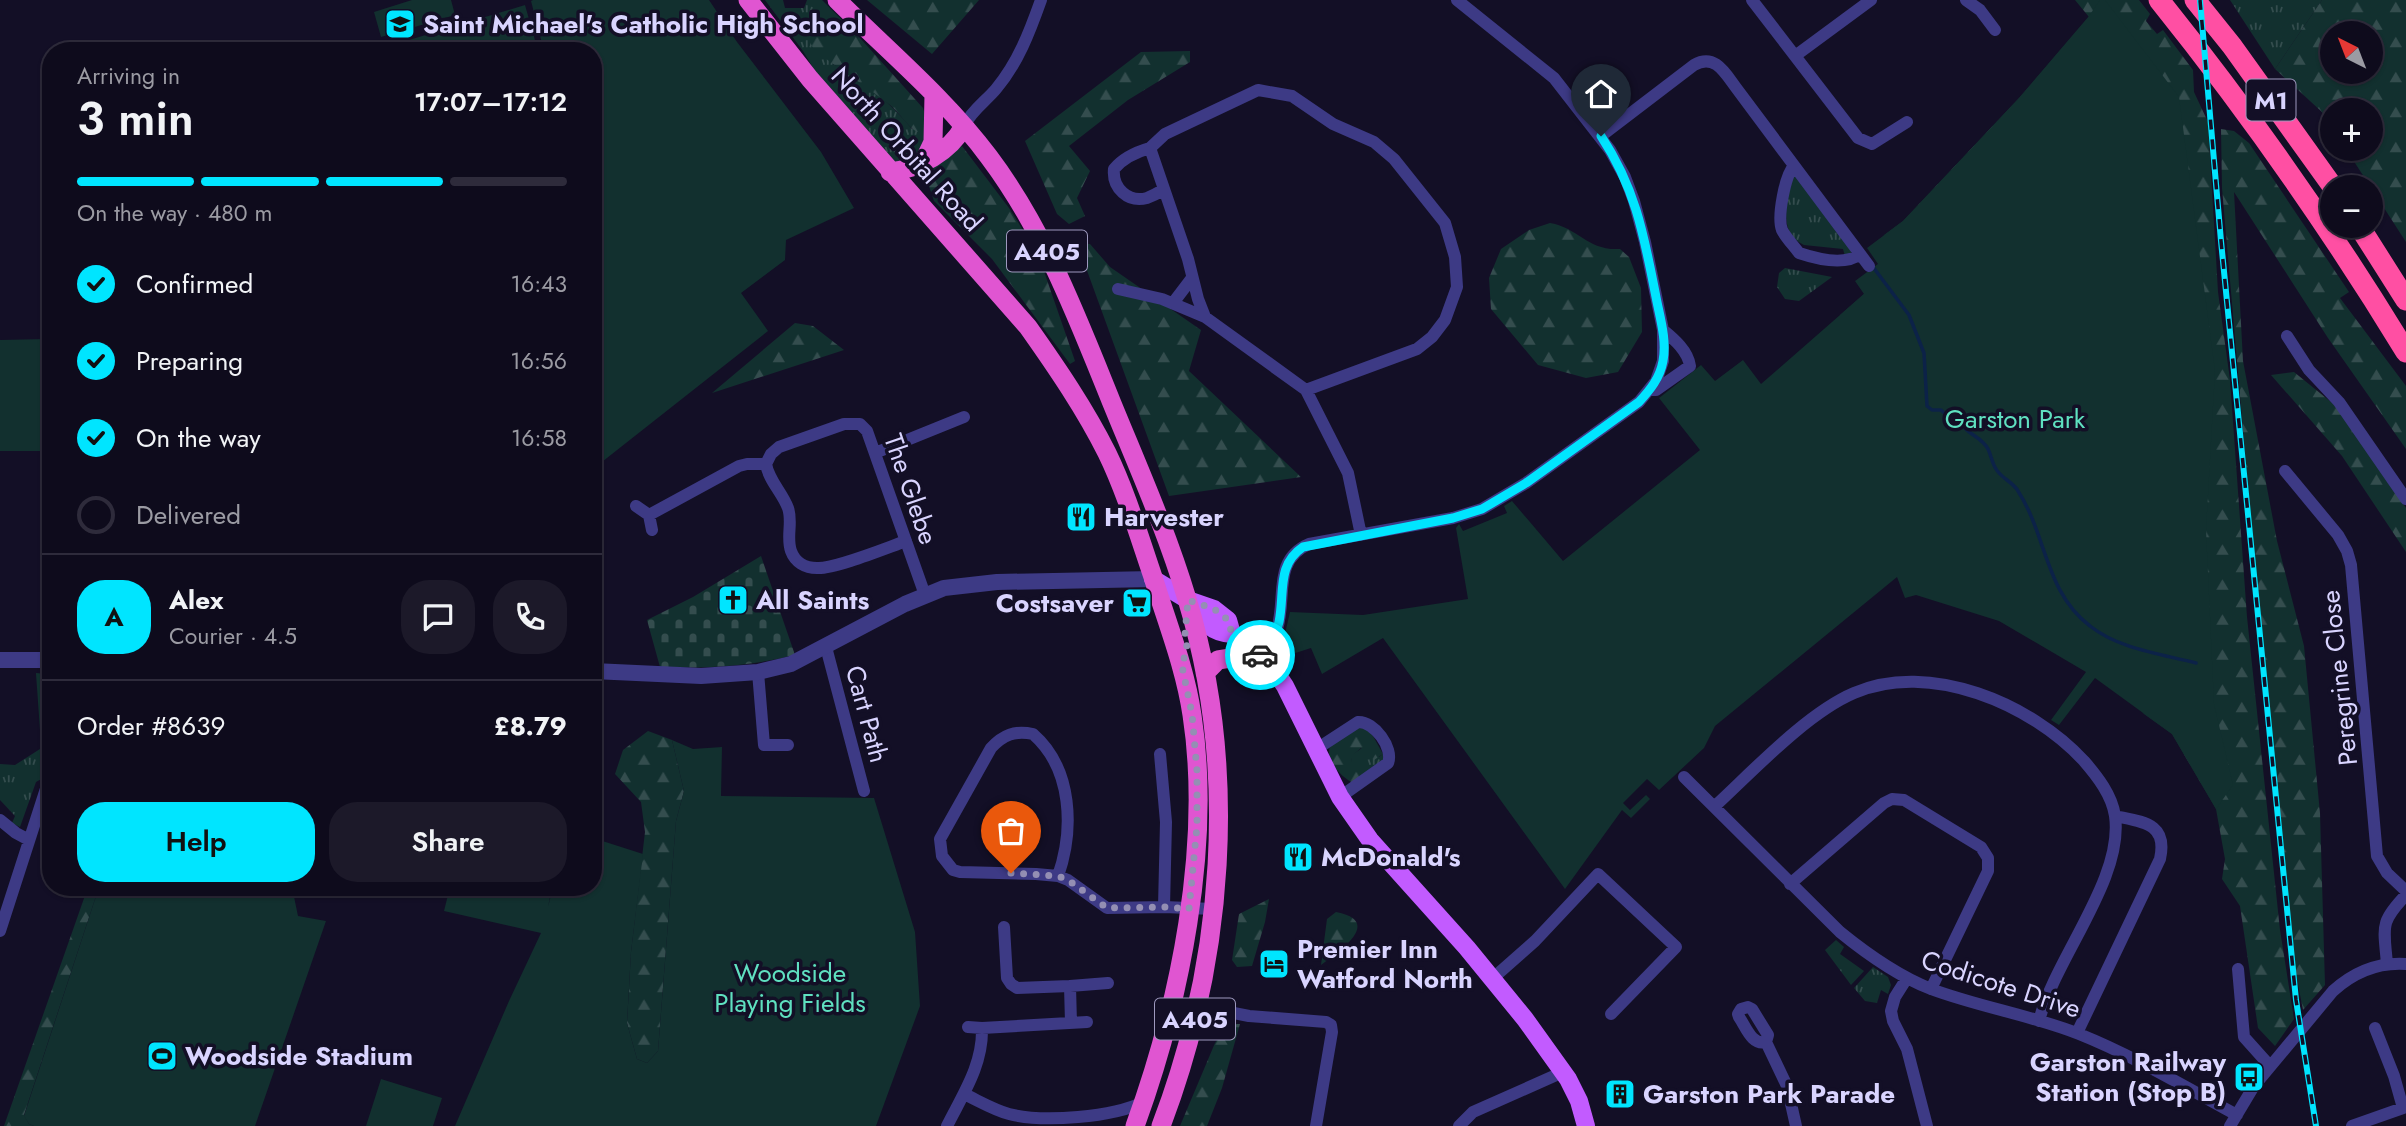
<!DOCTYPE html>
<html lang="en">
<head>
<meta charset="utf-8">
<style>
	body { margin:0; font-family:Jost,sans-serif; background:#1c1929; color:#f1f3f6; height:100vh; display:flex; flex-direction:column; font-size:26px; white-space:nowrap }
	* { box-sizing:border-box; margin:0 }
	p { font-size:23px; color:#9b9ba3 }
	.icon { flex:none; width:38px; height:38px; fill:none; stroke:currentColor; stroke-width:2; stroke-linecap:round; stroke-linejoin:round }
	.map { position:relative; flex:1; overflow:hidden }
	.drawer { position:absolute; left:42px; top:42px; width:560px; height:854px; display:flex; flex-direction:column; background:#0e0b1c; border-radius:28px; box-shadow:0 2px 5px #0004,0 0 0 2px #2e2b3b }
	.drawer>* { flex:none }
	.needle { width:46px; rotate:318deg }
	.controls { position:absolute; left:2320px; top:21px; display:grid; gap:14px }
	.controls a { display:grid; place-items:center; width:63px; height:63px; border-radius:50%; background:#0e0b1c; box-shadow:0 2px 5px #0004,0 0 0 2px #2e2b3b; font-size:35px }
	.pin { position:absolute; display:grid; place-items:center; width:60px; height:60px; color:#fff; margin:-72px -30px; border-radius:50% 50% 50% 0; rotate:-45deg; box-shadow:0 0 7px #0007 }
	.pin .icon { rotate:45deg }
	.courier { position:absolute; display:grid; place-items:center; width:70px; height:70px; margin:-35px; border:5px solid #00e5ff; border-radius:50%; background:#fff; color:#222; box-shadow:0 2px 9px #0007 }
	.overview em { font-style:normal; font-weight:600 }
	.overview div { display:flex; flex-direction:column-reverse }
	.overview { display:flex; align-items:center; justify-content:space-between; height:119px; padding:0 35px }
	h1 { font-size:46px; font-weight:600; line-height:52px }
	.bar { display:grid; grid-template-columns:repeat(4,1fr); gap:10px 7px; align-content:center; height:84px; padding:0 35px }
	.bar i { height:9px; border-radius:5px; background:#2e2b3b }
	.bar .current { background:#00e5ff }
	.bar p { grid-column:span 4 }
	.line { display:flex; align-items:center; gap:18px; padding:0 35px; border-top:2px solid #2e2b3b }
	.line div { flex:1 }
	.round { display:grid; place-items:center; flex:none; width:74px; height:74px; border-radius:28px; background:#1c1929 }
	ol { padding:0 35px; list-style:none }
	li { display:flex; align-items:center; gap:21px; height:77px }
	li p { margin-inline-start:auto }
	li .icon { padding:7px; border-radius:50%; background:#00e5ff; color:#111; stroke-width:4 }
	li:last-child { color:#9b9ba3 }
	li i { width:38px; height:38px; border:4px solid #2e2b3b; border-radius:50% }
	.cta { display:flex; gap:14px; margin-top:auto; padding:14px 35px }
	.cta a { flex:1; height:80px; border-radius:28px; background:#00e5ff; color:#111; font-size:28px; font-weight:600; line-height:80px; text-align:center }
	.cta a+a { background:#1c1929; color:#f1f3f6 }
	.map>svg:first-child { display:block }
</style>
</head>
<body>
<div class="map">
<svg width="2406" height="1126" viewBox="0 0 2406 1126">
	<defs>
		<pattern id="grass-tufts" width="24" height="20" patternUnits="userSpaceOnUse" patternTransform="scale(1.75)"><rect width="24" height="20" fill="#12302f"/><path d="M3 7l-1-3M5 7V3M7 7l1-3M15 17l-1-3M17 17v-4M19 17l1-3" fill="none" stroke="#344d4e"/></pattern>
		<pattern id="forest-firs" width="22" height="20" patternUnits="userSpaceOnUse" patternTransform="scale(1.75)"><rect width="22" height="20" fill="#12302f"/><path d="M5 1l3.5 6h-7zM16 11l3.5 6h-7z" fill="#344d4e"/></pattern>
		<pattern id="cemetery-stones" width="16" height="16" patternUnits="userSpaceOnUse" patternTransform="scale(1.75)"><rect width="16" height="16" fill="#12302f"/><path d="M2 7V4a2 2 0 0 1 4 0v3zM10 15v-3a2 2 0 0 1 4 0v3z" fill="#344d4e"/></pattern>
	</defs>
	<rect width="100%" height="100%" fill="#130f26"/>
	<!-- grass -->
	<path fill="url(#grass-tufts)" d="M765,0H783L785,8H804L807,0H822L860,38L826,30L833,64C863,80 891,103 912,129L928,125L926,145L918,157L895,163L824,86L803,51Z
		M2230,0H2322L2275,69Z
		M1795,176L1851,249V253L1845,256L1843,249L1804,245C1783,235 1785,215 1788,196C1789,187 1789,182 1795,176Z
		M1785,268L1832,277L1799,301L1785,299L1777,287L1779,273Z
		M36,673L46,674L51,741L43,778L36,782L20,827L12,823L15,816L0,800V764L15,765L40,749L41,744Z
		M1362,748L1379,757L1383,754L1384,760L1362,778L1351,761L1352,755Z
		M1836,940L1844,947L1840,954L1864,971L1851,985L1825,950Z
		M1873,967L1888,977L1891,985L1888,994L1881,990L1877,1003L1865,1001L1854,988Z"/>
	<!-- forest -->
	<path fill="url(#forest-firs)" fill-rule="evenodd" d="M867,0H979L932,54Z
		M2075,0H2139L2150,14L2146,21L2157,34L2163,30L2193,70L2194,92L2208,122L2218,292L2230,380L2247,617L2280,930L2294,1019L2275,1046L2258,1028L2240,906L2222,879L2225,859L2216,809L2172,734L2144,714L1840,315L1865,293L1878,264L1884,235L1903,221L2019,98L2089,17Z
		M2322,0H2406V242L2346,149H2371V110H2333V129L2322,112L2275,69ZM2333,33H2371V72H2333Z
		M826,30L860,38L923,108L928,125L917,132C906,125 900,113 890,105C865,85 839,69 814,50L809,40L817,31Z
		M1190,51V62L1128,100L1069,146L1090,171L1077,198L1085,216L1069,224L1057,214L1025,141L1141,52Z
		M2221,129L2234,131L2249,143L2349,292L2340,298L2406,386V449L2328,338L2234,192L2243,361L2277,541L2304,646L2320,813L2325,985L2303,1010L2295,969L2258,603L2222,188Z
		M962,146L1009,208L1038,254L1075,361L1070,364L992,259L934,201L926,177L943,157Z
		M1550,223C1579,228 1587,251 1620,249L1629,257L1641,288L1642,332L1618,372L1586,378L1538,365L1491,309L1489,278L1501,249L1529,230Z
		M1077,243L1090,244L1110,267L1201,330L1189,371L1301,477L1169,496Z
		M795,323L813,326L844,350L712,393Z
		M2294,372L2336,406L2406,508V552L2342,456L2271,375Z
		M1360,727L1369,729L1383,754L1374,760L1361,748L1353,755L1351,761L1359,764L1363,769L1362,778L1355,784C1341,778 1318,754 1335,740C1342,734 1352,731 1360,727Z
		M648,731L672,740L684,791L676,821L658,1051L647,1063L637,1059L627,1023L631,952L645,832L641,802L615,774L623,750Z
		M88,887H99L24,1115L29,1124L34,1126H4Z
		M1269,899L1265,922L1252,966L1237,967L1232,960L1239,914Z
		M1336,912C1384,921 1339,952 1321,965L1327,919Z
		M1227,1024H1240L1222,1088L1207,1126H1180L1215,1043Z"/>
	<!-- cemetery -->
	<path fill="url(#cemetery-stones)" d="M761,556L795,655C750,666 707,669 660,667L647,620L693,597Z"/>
	<!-- park -->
	<path fill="#12302f" d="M412,0H451L455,15L381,37L374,12Z
		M533,0H709L737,42L821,152L854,208L786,240L785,260L741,293L768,331L593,469V51H544L531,1Z
		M2100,0H2105L2179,97L2215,371L2206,530L2214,704L2233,785L2216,809L2172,734L2095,678L2059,725L2051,720L2086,672L1999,621L1916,595L1905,598L1897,577L1715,726L1704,748L1659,790L1647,779L1623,803L1630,810L1646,795L1650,799L1631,818L1622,810L1565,889L1383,638L1322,674L1311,648L1283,657L1284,638L1290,612L1363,615L1468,599L1456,528L1459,524L1463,531L1507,513L1504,506L1512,501L1563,561L1700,450L1659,398L1701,365L1715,381L1743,360L1761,384L1864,294L1855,281L1878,264L1867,248L1903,221L2019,98L2089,16Z
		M525,5L538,51H376V50Z
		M49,339L50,451H0V340Z
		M672,740L693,749L722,747L721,796L874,798L915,932L920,1006L876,1126H455L509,1001L541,933L444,911L450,887H552L548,907L553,887H593V838L643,854L631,952L627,1023L637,1059L647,1063L658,1051L676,821L684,791Z
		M99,887H292L298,916L326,921L255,1126H34L29,1124L24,1116Z
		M381,1079L442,1098L433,1126H366Z"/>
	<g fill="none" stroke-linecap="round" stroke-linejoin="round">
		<!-- stream -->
		<path stroke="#0c2248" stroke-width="3.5" d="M1873,267L1909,315L1924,353L1927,406L1932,410H1941L1951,419L1962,416L1965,420V428C1972,436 1982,438 1988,449C1991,455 1992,463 1996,469C2001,478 2013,482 2018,491C2047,536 2045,592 2090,626C2119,649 2161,654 2196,663"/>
		<!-- minor -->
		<path stroke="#3d3a85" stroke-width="12" d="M1752,0L1858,138L1872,144L1907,122
			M1966,0L1980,10L1995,30
			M1795,56L1871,0
			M964,126C971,111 986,101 996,89C1018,63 1030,31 1041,0
			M1601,136L1694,65C1715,53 1725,73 1737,89L1869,266
			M1150,148C1136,152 1123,158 1114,169C1112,188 1128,203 1147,198C1152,196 1158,193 1163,190
			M1794,166C1785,175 1777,217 1782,230C1786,238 1794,246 1799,253C1817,259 1845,266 1860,254
			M1118,289L1162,299L1205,317
			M1173,303L1192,278
			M2287,336L2309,370L2339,402L2406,499
			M1306,390L1417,349L1432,337L1445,320L1457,287L1455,257L1445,223L1394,159L1374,142L1333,124L1292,96L1258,90L1165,134L1150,148L1188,259L1198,299L1205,317L1306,390L1348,473L1361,535
			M1650,390H1656L1690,366C1688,351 1674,339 1663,330
			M875,453L964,417
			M766,464C769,481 782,492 788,508C793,522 786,537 791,551C795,562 805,568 817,568C835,569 886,548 906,541
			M2285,471L2338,535L2347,551L2351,565L2377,856L2387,873L2406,891
			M636,506L649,515L739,466L747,464H766L771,454L779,447L844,424H860L867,431L925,595
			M649,515L652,530
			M826,647L864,791
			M1259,657C1266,648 1274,640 1277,629C1287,598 1272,560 1309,544L1453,518L1482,509L1526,483L1639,402L1656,381L1663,361V330L1645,242L1634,201L1625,177L1610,150L1554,78L1457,0
			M758,672L764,745H788
			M1315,750L1358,722C1374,721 1394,748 1388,763L1340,797
			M1160,754L1166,822L1164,907
			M1684,777L1840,932C1867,954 1898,976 1931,989C1979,1007 2031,1015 2079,1034C2134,1056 2185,1087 2237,1115
			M1715,806C1753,771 1807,713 1854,693C1929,660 2032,704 2084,761C2097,776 2112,795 2115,816C2124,879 2055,958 2039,1021
			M0,820L16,833L29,840
			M1058,876C1074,830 1073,769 1033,734C1015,730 1003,735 991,748L940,839L942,856L953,870L960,872L1036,874L1058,876L1068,880L1107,908L1164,907L1213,909
			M1790,884L1884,803L1892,799L1904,800L1981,847L1988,858V871L1931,989
			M1004,927L1007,978L1011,984L1017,988L1070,986
			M0,931L51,773
			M2387,964C2384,927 2379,923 2406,895
			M2238,969L2244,1037L2270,1066
			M1907,978L1895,997L1891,1011L1893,1021L1907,1049L1927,1126
			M1492,979L1535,941L1598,874L1676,947L1611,1014
			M1198,1006L1249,1016L1326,1022L1331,1025L1332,1032L1316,1126
			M1071,1023L1070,986L1108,983
			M968,1027L982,1028L1087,1022
			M2077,1033L2160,859C2168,823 2143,822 2115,816
			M1766,1042C1752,1046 1746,1027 1739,1017L1738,1014L1741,1009L1748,1007L1752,1009L1768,1035L1766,1042L1787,1086L1796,1126
			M964,1094C979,1101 994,1110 1009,1114C1044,1123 1113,1117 1144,1102
			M947,1126C963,1094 983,1065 982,1028
			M1459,1126L1473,1112L1563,1072
			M2230,1126L2254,1086L2333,991C2354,972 2377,962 2406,964
			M2352,1126L2403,1108L2394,1076L2375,1028"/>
		<!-- tertiary -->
		<path stroke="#3d3a85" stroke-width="16" d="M0,660H51
			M593,671L701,676L758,672L791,664L905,604L944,588L997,582L1153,579"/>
		<!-- primary -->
		<path stroke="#c25bff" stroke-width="18" d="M1153,579L1188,600L1214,609L1228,620L1232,634L1277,674L1285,686L1340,797L1370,840L1467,948L1525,1019L1568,1079L1579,1101L1586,1126
			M1188,600C1201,618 1208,633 1232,634"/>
		<!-- trunk -->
		<path stroke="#e055d1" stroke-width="19" d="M748,0L810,79L1028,327C1057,368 1085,409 1107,453C1126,492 1139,536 1153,577C1167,623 1185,667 1192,715C1212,845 1180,1003 1135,1126
			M837,0C888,51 946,99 989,157C1044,230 1077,317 1111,401C1138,467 1167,532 1187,599C1239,769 1224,961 1161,1126
			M923,163L933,142L934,95
			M890,172C920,168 949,153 964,126
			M1205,673L1218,660L1255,654"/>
		<!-- motorway -->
		<path stroke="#ff4fa3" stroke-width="21" d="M2159,0C2249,112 2331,229 2406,352
			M2195,0L2232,46L2333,187
			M2359,226L2406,300"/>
		<!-- rail casing -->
		<g stroke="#00e5ff" stroke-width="6">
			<path id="rail" d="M2200,0L2221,241L2296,1000L2316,1126"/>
		</g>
		<!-- rail -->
		<use href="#rail" stroke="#130f26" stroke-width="3.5" stroke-dasharray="10" stroke-linecap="butt"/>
	</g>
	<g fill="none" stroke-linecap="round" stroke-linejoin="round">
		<!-- done -->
		<path stroke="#948fb3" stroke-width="7" stroke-dasharray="0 12.6" d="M1011,873L1058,876L1068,880L1107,908L1164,907L1189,909L1197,826V771L1192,714L1182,666L1187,647L1185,634L1188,600L1214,609L1228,620L1232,634L1259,657L1260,655"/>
		<!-- route -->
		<path stroke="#00e5ff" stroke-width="9" d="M1260,655C1269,645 1276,635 1279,622C1285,594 1276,565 1303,547L1453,518L1482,509L1526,483L1639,402C1650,390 1660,378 1663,361C1667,340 1660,318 1656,297C1644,236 1636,189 1601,136"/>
	</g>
	<!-- icons -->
	<defs>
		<g id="school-square" transform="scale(1.575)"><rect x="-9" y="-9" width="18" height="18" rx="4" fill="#00e5ff" stroke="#130f26"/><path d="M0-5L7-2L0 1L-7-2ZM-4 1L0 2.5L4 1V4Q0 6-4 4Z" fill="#111"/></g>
		<g id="restaurant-square" transform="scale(1.575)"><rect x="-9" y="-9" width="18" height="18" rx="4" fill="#00e5ff" stroke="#130f26"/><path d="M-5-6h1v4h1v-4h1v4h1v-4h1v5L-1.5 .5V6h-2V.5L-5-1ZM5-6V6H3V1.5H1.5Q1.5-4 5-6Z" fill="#111"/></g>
		<g id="church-square" transform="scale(1.575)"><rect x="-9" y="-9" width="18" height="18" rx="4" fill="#00e5ff" stroke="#130f26"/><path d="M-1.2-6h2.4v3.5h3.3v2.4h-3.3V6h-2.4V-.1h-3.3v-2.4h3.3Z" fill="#111"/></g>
		<g id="supermarket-square" transform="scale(1.575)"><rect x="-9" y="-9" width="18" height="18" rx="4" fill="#00e5ff" stroke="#130f26"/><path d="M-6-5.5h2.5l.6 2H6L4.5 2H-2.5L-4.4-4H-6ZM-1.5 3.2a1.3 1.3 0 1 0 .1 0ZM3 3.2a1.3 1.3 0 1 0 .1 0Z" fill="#111"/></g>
		<g id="hotel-square" transform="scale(1.575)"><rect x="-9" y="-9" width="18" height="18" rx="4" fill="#00e5ff" stroke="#130f26"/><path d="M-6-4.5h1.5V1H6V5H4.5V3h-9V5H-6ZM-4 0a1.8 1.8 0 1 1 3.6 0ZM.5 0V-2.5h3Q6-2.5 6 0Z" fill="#111"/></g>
		<g id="stadium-square" transform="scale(1.575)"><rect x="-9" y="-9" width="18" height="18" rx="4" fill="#00e5ff" stroke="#130f26"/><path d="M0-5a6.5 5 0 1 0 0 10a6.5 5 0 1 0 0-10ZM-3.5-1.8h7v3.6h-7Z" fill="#111"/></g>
		<g id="bus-square" transform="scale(1.575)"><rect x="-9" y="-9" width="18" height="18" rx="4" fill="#00e5ff" stroke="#130f26"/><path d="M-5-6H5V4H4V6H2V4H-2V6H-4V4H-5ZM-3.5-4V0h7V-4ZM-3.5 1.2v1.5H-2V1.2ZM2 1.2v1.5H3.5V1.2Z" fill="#111"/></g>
		<g id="building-square" transform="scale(1.575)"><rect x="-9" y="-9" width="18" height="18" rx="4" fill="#00e5ff" stroke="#130f26"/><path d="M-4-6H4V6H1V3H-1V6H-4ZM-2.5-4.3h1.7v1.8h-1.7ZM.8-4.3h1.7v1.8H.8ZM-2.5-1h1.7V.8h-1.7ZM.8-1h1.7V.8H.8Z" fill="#111"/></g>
	</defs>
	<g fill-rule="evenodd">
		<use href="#school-square" x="400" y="24"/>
		<use href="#restaurant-square" x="1081" y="517"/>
		<use href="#church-square" x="733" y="600"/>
		<use href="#supermarket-square" x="1137" y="603"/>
		<use href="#restaurant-square" x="1298" y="857"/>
		<use href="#hotel-square" x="1274" y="964"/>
		<use href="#stadium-square" x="162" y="1056"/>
		<use href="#bus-square" x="2249" y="1077"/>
		<use href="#building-square" x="1620" y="1094"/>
	</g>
	<g text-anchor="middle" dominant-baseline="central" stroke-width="7" stroke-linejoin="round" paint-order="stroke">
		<!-- shield labels -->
		<g fill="#130f26" stroke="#9e99be" stroke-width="2">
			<rect x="2246.5" y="79.5" width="49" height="41" rx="5"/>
			<rect x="1007" y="230.5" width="80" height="41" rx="5"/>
			<rect x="1155" y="998.5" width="80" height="41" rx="5"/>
		</g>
		<g font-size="24" font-weight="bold" fill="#d9d4ff">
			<text x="2271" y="100">M1</text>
			<text x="1047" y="251">A405</text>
			<text x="1195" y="1019">A405</text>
		</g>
		<!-- poi labels -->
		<g font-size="26" font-weight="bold" fill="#d9d4ff" stroke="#130f26" text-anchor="start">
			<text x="423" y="24">Saint Michael's Catholic High School</text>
			<text x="1104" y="517">Harvester</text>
			<text x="756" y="600">All Saints</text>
			<text x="1114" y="603" text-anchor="end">Costsaver</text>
			<text x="1321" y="857">McDonald's</text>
			<text x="1297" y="949">Premier Inn<tspan x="1297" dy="30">Watford North</tspan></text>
			<text x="185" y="1056">Woodside Stadium</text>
			<text x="2226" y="1062" text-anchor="end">Garston Railway<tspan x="2226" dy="30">Station (Stop B)</tspan></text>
			<text x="1643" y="1094">Garston Park Parade</text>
		</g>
		<!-- street labels -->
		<g font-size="26" fill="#d9d4ff" stroke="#130f26">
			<text transform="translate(907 149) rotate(48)">North Orbital Road</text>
			<text transform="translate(911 489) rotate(71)">The Glebe</text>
			<text transform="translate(2339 678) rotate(-96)">Peregrine Close</text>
			<text transform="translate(867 714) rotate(75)">Cart Path</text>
			<text transform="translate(2001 984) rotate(18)">Codicote Drive</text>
		</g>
		<!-- park labels -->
		<g font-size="26" fill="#5fe0c0" stroke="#130f26">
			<text x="2015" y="419">Garston Park</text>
			<text x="790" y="973">Woodside<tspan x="790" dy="30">Playing Fields</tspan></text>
		</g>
	</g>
</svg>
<div class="controls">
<a><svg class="needle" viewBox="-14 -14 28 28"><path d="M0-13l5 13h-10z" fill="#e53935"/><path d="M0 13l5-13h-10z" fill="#9b9ba3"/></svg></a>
<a>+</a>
<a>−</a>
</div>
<div class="pin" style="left:1011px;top:873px;background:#ea580c"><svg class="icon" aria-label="bag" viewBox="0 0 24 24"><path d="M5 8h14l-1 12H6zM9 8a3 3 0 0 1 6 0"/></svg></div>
<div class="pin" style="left:1601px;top:136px;background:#1f2937"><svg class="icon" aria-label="home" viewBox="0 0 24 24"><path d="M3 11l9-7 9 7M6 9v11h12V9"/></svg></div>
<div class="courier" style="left:1260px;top:655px"><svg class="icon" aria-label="car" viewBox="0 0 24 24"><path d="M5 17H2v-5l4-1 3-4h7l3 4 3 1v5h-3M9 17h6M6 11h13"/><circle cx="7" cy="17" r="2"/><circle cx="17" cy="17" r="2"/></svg></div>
<section class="drawer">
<div class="overview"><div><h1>3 min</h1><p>Arriving in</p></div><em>17:07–17:12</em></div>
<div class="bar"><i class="current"></i><i class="current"></i><i class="current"></i><i></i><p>On the way · 480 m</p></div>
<ol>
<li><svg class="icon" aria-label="check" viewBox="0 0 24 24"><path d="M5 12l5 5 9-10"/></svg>Confirmed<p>16:43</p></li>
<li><svg class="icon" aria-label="check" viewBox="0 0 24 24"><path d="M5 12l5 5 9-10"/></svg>Preparing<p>16:56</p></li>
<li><svg class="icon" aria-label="check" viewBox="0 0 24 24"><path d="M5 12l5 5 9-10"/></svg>On the way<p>16:58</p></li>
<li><i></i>Delivered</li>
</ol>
<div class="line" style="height:126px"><b class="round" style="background:#00e5ff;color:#111">A</b><div><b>Alex</b><p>Courier · 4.5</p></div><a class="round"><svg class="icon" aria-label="chat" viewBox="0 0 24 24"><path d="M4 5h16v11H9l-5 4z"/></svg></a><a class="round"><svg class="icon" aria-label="phone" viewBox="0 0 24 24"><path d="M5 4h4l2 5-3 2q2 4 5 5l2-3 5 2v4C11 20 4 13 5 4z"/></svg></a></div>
<div class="line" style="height:91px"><div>Order #8639</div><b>£8.79</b></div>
<div class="cta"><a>Help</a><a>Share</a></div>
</section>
</div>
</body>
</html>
